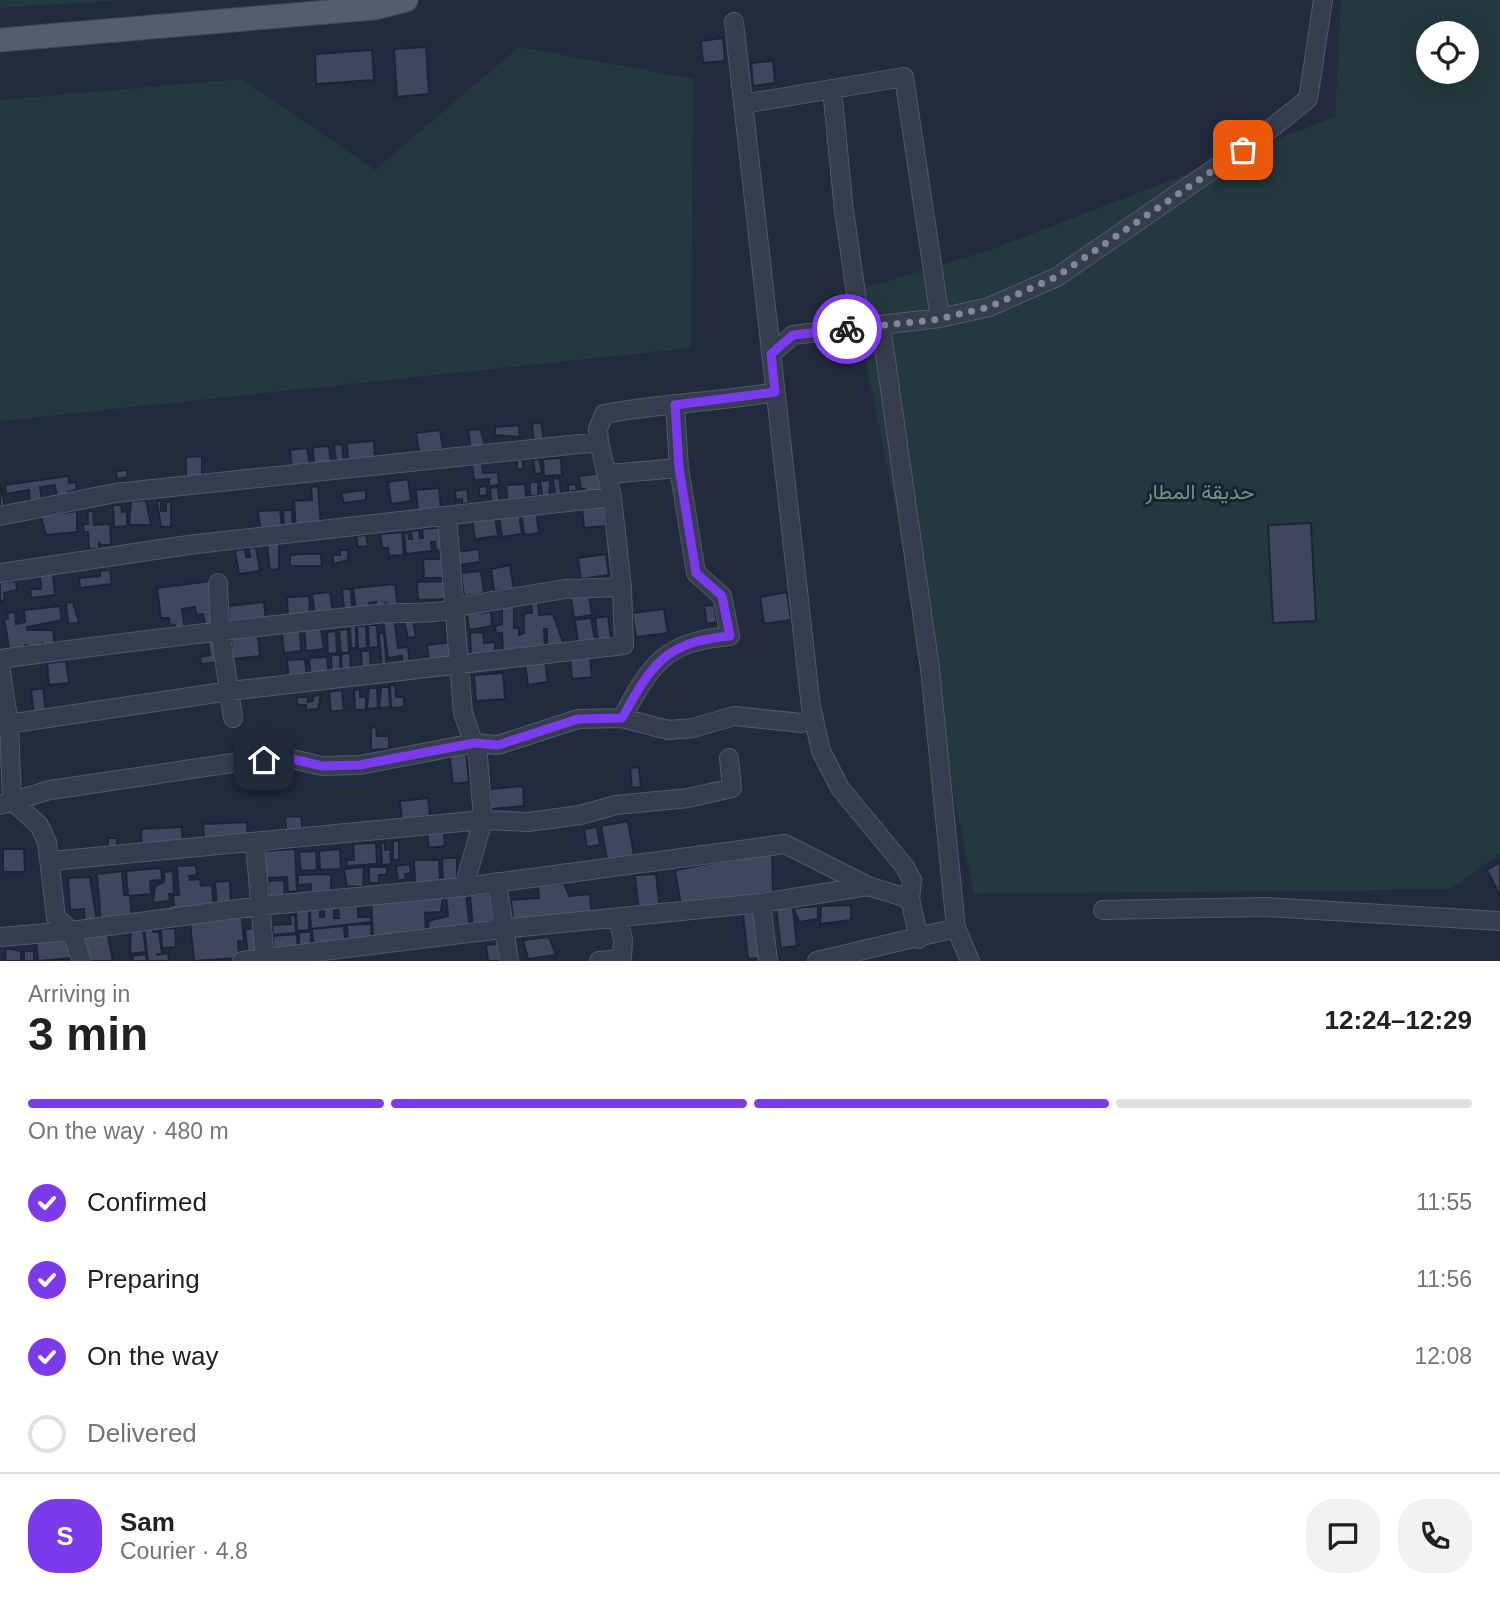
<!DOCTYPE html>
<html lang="en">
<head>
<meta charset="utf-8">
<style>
	body { margin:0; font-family:Helvetica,Vazirmatn,sans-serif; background:#f2f2f2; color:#202124; height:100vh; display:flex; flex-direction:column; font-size:26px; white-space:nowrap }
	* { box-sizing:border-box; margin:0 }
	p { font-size:23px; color:#757577 }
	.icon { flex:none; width:38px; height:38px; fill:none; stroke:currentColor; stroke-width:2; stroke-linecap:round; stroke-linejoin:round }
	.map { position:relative; height:961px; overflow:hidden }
	.sheet { display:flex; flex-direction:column; background:#fff; flex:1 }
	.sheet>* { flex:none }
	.fabs { position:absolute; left:1416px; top:21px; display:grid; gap:14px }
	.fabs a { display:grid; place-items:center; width:63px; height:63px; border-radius:50%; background:#fff; box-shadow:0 4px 18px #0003; font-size:35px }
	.pin { position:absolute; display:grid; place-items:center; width:60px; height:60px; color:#fff; margin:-30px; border-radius:14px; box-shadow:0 4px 10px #0006 }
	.courier { position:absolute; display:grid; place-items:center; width:70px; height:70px; margin:-35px; border:5px solid #7c3aed; border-radius:50%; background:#fff; color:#222; box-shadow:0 2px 9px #0007 }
	.summary em { font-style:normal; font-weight:600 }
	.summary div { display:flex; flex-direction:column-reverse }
	.summary { display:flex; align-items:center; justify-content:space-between; height:119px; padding:0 28px }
	h1 { font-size:46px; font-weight:600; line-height:52px }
	.bar { display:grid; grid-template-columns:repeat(4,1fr); gap:10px 7px; align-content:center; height:84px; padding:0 28px }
	.bar i { height:9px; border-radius:5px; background:#e0e0e0 }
	.bar .active { background:#7c3aed }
	.bar p { grid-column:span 4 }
	.line { display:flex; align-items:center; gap:18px; padding:0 28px; border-top:2px solid #e0e0e0 }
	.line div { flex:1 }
	.round { display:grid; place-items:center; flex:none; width:74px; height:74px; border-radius:28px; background:#f2f2f2 }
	ol { padding:0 28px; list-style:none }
	li { display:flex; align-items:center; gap:21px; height:77px }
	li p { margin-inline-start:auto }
	li .icon { padding:7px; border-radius:50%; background:#7c3aed; color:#fff; stroke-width:4 }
	li:last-child { color:#757577 }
	li i { width:38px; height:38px; border:4px solid #e0e0e0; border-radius:50% }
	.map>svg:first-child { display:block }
</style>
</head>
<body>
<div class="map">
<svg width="1500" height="961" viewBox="0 0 1500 961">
	<rect width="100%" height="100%" fill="#222b3e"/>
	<!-- green -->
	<path fill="#24393f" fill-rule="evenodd" d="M0,0H122L0,8Z
		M1341,0H1500V854L1451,889L974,894L852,292L993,249L1335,117ZM1428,33H1466V72H1428Z
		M519,47L693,79L691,348L0,421V100L242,79L375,170Z"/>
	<!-- building -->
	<path fill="#3e475e" stroke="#1d2435" stroke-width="2" d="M723,38L725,61L703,63L701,41Z
		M426,47L429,94L397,97L394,49Z
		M372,50L374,80L316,84L315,54Z
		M773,61L775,83L753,86L751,63Z
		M541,422L544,441L534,443L532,424Z
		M519,425L520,437L495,435V427Z
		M480,429L486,448L471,450L468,430Z
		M440,430L443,449L419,452L416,433Z
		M374,441L375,458L348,460L347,443Z
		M342,444L344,462H336L334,445Z
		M329,446L331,464L314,465L313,447Z
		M307,448L310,465L292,468L290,450Z
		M202,456V479H186V457Z
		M561,458L562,475L544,476L543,459Z
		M539,459L542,473L535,474L533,460Z
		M517,460H523V469H517Z
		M472,464H482L483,473L498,472L499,485L489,486V479L474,480Z
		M127,470L128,477L117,479L116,471Z
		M601,473L603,494L586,496L585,489H581L579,476Z
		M68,476L69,483L76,482L77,490L68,492V496L57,498L55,485L40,487L42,499L30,501L29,490L6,494L5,485Z
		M559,478L562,498L556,499L553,479Z
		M408,479L411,501L391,504L388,482Z
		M550,480L549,501L543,502L540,481Z
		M530,482H538V496H530Z
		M525,484L527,505L508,506L506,485Z
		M576,484L577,491H572V497H569L568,485Z
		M0,486L5,506H0Z
		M318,486L321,528L296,529L294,501L312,500L311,487Z
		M487,486V495L479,496V487Z
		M498,487L500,508H492L490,488Z
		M439,488L441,510L418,513L416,490Z
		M467,489L469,503L462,504V499L456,500L455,491Z
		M366,490V500L344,503L341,493Z
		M146,500L151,525H129L131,501Z
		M157,501H161V511H166V502H171V527H161Z
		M113,505H121L122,512L127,511V526L114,527Z
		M604,506L606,526L584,528L582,509Z
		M280,510L282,528H260L258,511Z
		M283,510H292L293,530H284Z
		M536,510L539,533L524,535L521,512Z
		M77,511V532L46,535L41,516Z
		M88,511H93L94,525L110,524L111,545H100L99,542V549H89L88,532H84L83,524H88Z
		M519,512L522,534L502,537L499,515Z
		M495,515L498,536L475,539L472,517Z
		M1311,523L1316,621L1273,623L1268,525Z
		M444,527L446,549L436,551L435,542H431L432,551L406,554L404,533H408L409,539H412L411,531L419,530L420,538H423L422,529Z
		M402,532L404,555L389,556L388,548H382L380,534Z
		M366,535L368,546L358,547L356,536Z
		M279,543V569L270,570L267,544Z
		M256,547L260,571L239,574L235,550L245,549L246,557H250L248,548Z
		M479,549L480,562L458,565L456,552Z
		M340,550H348V560L333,564V555H340Z
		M300,554H321L322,566H290V555Z
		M606,554L609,575L581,579L578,558Z
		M423,559H446V578H424Z
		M510,565L514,589L494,591L491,569Z
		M110,570L112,584L80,588L79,578L100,576V571Z
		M481,571L484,593L464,596L461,573Z
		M53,574L55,595L31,598L30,589H41L40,575Z
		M16,581L17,590L4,593L5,599L0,602V582Z
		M211,581L217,626L206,628L203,614L196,615L195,607L182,609L185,631L176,632L175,625L170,626L169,618H161L157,588Z
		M448,581L449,599L418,600L417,582Z
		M395,584L398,607L385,603L386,609L376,610V602L369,603L370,610L356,611L353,588Z
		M342,589H351L352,609L344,610Z
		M330,592L333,613L315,616L312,594Z
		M787,592L791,620L764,624L760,597Z
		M589,594L592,615L574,618L571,597Z
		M309,596L310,618L288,619L287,597Z
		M73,602L79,623L68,624L66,603Z
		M264,602L266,621L230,625L228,606Z
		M531,603H538L539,615L553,614L565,648H547V629H544L545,650L503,652L502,633H496L495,626L502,624V606L514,607V628H519V635L524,633V613H532Z
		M714,605L717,622L707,624L704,606Z
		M60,606L62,620L27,627V630H53L55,648L42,643L43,649L28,651L27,645H25L24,651L10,653L4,619H8L7,613L15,612L16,624L25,622L24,610Z
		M664,609L668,633L636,637L632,613Z
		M491,612L492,626L469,630L467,613Z
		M394,616L398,648L408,647L410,667L403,668L402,656L388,658L383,618Z
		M608,616L611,638L598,640L595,618Z
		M591,618L595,640L578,643L575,620Z
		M413,620L416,637L408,638L404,621Z
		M368,625H377L378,647L369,648Z
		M350,626H356V648H351Z
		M357,626H366L367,648L358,649Z
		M321,628L324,649L306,651L304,629Z
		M348,629L349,653H341L339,630Z
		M300,630L301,651L284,653L282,632Z
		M336,631L337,653L328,654L327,632Z
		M483,632L484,643L495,642V655L471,656L470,633Z
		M379,633H384L387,669L382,670Z
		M258,636L260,656L233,659L231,638Z
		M217,640L220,662L201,664L200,657L210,655L208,642Z
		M453,642L454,657L429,660L427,645Z
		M361,651H370L371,673L362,674Z
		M350,653L351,676H342L341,654Z
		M331,655H340L341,677L332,678Z
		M327,657L329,678L311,680L309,658Z
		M590,657L592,677L572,679L570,659Z
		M305,659L307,680L289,682L287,660Z
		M66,661L69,683L49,685L47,663Z
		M545,661L548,682L528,685L525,664Z
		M503,673L505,699L476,701L474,675Z
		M390,685H395L396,697H404V707L391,708Z
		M381,687H389L390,707L379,708Z
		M43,688L46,711L34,713L31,690Z
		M369,688H377L378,708L367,709Z
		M360,689V697H366V710H355L354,690Z
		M342,690L344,710L331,712L329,692Z
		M321,695L318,709L306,710V705H297V697H307L308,702L313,701V696Z
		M376,727L377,736H389V749L371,750V728Z
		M466,750L469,782L453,784L449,752Z
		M639,767L641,787L632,788L630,768Z
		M523,786L524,806L491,809L490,789Z
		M428,798L430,816L402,821L400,801Z
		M301,816L303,835L287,836L285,817Z
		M628,821L634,855L607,860L601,826Z
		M247,822L248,840L204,839L203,824Z
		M182,827L183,849L142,851L141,829Z
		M597,827L600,845L587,847L584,829Z
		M444,830L445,846L429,848L427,832Z
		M108,838H117V854H101L108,844Z
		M393,841H399V860H393Z
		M385,842V850L390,849L391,864L382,865L381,843Z
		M376,843L377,864L347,866L346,860H354L353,844Z
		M3,849H24L25,872H3Z
		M295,849L297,891L288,892L287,877L262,878L261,851Z
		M340,849L341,869L320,870L319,851Z
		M316,851L317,870L301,871L299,852Z
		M772,852L773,892L681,906L675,870Z
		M442,858H457V880H443Z
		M414,860H439L440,883L415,884Z
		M1500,862V896L1487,870Z
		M410,864L411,873L405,874L406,879L398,881L396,866Z
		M196,865L197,875L189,876L190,880L200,879L201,886L212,885L214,909L169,913V906L174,905L173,895H179L177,866Z
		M364,867L363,887L347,886L344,869Z
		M369,867H387V875H379V883H369Z
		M161,868L162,880L150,881L151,894L130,896L132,919L101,922L97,874L122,871L124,895H128L126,871Z
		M173,871L174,894H169L170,901L153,903L155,886L164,882V872Z
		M331,874V893H311V884L298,885V875Z
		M656,874L660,911L639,913L635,875Z
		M90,877L97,922L85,923L84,909L70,910L68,878Z
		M284,880L285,900L269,901L268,881Z
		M230,881L231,906L217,907L215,882Z
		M564,883L569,896L590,894L592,916L513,923L511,900L539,898L538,886Z
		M466,893L470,931L429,935L428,921L448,916L446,895Z
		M491,893L494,927L473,929L470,895Z
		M443,897L441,912L425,913L426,936L373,939L371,900Z
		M851,905V920L820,924L821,906Z
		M324,906H334V918H339L338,908L358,906V917H371V922L311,929L310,910H320V917H324Z
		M818,906V919L799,922L793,908Z
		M776,907L793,908L797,946L781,948Z
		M309,910V930L297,931L296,911Z
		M758,912L763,958L748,959L743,913Z
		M290,915H295L296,933L273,935L272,925L291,924Z
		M242,917L244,941H238L239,958L194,961L190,922Z
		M371,924L372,943L348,945L347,925Z
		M152,926L153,932H159L162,954L156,955L168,953L169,961H148L144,927Z
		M344,926L346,946L314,949L312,929Z
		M175,928L176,947L162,948L161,929Z
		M255,928L258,954L248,955L245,929Z
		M143,929L146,952L130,954L131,931Z
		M107,931L113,961H89L83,936Z
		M299,932H311V950L299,946Z
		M297,934L298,952L274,954L273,936Z
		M72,937L73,958L38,961L36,940Z
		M549,937L556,955L528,959L523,940Z
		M498,944L500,961H488L486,945Z
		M6,948L21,951V961H5Z
		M24,951H34V961H24Z
		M146,954L147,961H133L132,956Z"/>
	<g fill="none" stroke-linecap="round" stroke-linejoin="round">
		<!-- minor casing -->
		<g stroke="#515869" stroke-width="20">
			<path id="minor" d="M734,22L811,707L821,751L840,788L905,867L912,880L910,899
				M832,89L844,211L861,328
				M743,104L904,77L940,318
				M881,326L930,669L956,928
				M771,354L793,335L940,318L989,307L1057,277L1263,135L1308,99L1323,0
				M608,474L679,468
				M0,516L115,493L599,442
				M447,517L463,713L478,756L483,820L464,887
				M0,573L188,545L612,497
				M218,583L220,630L233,718
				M0,659C126,642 251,627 377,614C395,612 445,615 456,607L565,589L622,587
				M0,665L9,725L12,801L39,825L47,842L56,917L71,931L82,961
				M622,718C652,663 664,642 730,636L722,596L696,573L679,468L675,405
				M0,725L230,691L624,645L622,587L612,497L599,442L598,429L604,414C661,403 719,402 775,392
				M0,805L50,790L239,762L288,758L322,766L360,765L474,743L498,745L578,719L622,718L668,730L693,728L734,716L801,723L814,718
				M255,844L265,961
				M51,861L483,820L528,822L580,815L616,805L688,798L732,788L729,758
				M497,882L509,961
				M761,903L768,961
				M1103,910L1266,907L1500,921
				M0,937L71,931L260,906L464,887L785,844L868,886
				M242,961L502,929L761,903L868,886L910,899L919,939
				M599,961L622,959L623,939L618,919
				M817,961L956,928L970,961"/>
		</g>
		<!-- major casing -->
		<g stroke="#3f4657" stroke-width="25">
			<path id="major" d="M0,40L374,8L406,0"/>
		</g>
		<!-- minor -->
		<use href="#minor" stroke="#363d4e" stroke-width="18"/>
		<!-- major -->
		<use href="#major" stroke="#545c6e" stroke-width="23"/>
	</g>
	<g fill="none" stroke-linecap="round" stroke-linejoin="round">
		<!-- done -->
		<path stroke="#808798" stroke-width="7" stroke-dasharray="0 12.6" d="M847,329L934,320L989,307L1056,277L1243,150"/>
		<!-- route -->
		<path stroke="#7c3aed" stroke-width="9" d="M264,760L288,758L322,766L360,765L474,743L498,745L578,719L622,718C652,664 665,642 730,636L722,596L696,573L679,468L675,405L775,392L771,354L793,335L847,329"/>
	</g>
	<g text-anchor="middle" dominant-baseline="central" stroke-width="6" stroke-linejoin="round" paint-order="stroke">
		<!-- park labels -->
		<g font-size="21" fill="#689b7a" stroke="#1b2233">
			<text x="1200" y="491">حديقة المطار</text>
		</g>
	</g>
</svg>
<div class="fabs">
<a><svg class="icon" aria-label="locate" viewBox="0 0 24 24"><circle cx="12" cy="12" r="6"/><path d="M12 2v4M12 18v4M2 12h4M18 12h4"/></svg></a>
</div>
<div class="pin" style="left:1243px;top:150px;background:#ea580c"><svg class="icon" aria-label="bag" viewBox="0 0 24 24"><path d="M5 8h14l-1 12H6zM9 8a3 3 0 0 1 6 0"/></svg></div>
<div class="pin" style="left:264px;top:760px;background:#1f2937"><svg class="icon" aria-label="home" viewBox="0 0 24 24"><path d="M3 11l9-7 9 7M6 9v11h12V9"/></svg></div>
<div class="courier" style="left:847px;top:329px"><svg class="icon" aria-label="bike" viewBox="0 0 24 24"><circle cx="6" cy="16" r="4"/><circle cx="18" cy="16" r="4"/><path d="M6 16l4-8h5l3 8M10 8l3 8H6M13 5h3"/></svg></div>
</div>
<section class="sheet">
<div class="summary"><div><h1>3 min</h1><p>Arriving in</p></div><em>12:24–12:29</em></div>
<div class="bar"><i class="active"></i><i class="active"></i><i class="active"></i><i></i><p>On the way · 480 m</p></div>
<ol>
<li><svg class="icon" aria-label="check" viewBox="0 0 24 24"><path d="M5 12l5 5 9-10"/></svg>Confirmed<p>11:55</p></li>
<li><svg class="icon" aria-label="check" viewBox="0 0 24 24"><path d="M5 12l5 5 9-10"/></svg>Preparing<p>11:56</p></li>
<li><svg class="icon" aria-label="check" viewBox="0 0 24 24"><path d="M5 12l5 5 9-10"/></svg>On the way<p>12:08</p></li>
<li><i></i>Delivered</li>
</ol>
<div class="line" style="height:126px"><b class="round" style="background:#7c3aed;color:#fff">S</b><div><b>Sam</b><p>Courier · 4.8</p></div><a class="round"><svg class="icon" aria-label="chat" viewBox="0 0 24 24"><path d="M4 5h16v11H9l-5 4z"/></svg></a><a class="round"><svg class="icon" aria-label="phone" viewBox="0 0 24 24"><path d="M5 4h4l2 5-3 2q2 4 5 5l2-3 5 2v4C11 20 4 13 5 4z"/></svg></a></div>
</section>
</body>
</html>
